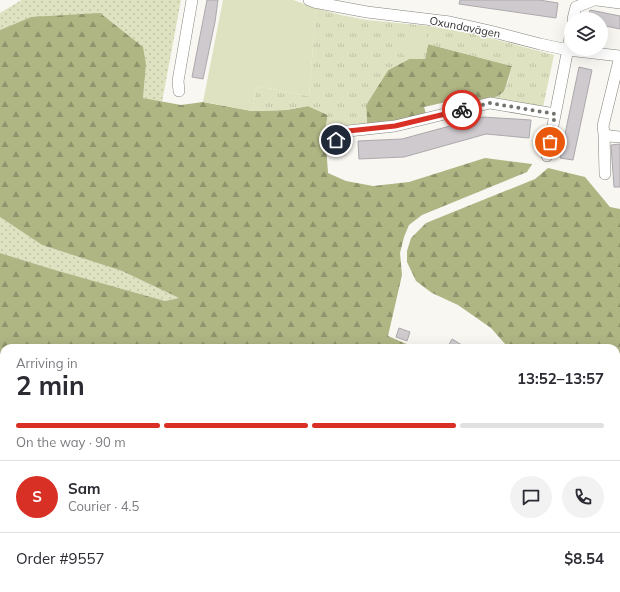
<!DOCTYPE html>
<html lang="en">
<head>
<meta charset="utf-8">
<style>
	body { margin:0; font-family:Mulish,sans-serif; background:#f2f2f3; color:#2b2b33; height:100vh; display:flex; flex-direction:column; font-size:15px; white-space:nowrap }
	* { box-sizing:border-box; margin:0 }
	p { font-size:13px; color:#7c7c81 }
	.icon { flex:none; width:22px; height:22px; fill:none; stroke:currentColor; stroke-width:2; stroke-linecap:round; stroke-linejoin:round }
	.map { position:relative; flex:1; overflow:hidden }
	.side { position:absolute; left:0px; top:344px; width:620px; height:248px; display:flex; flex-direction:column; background:#fff; border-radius:12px 12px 0 0; box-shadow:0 4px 16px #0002 }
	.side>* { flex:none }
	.tools { position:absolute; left:564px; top:12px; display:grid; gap:8px }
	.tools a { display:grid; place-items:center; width:44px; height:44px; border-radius:50%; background:#fff; box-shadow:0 4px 16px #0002; font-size:20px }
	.pin { position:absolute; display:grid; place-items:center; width:34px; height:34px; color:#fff; margin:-17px; border:2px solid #fff; border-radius:50%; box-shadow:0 1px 4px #0007 }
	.courier { position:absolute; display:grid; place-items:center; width:40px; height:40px; margin:-20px; border:3px solid #d93025; border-radius:50%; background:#fff; color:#222; box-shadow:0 1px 5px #0007 }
	.overview em { font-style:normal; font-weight:700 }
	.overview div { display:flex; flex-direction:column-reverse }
	.overview { display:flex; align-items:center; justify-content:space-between; height:68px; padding:0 16px }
	h1 { font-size:26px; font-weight:700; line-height:30px }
	.bar { display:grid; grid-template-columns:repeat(4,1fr); gap:6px 4px; align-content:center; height:48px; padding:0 16px }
	.bar i { height:5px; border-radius:3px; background:#e1e1e2 }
	.bar .active { background:#d93025 }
	.bar p { grid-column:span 4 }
	.line { display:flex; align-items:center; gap:10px; padding:0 16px; border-top:1px solid #e1e1e2 }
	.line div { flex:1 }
	.round { display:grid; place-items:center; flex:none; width:42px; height:42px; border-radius:21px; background:#f2f2f3 }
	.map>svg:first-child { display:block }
</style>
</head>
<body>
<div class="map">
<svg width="620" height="592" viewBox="0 0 620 592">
	<defs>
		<pattern id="grass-dots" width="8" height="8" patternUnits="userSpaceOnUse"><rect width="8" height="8" fill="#dee2c0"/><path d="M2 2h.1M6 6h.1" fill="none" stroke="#bfc2a5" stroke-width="1.8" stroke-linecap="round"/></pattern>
		<pattern id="forest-firs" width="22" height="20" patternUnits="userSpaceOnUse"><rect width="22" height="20" fill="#b0b584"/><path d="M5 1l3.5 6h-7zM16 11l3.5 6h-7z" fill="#90946c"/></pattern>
		<pattern id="park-tufts" width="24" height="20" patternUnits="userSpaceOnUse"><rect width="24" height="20" fill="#dee2c0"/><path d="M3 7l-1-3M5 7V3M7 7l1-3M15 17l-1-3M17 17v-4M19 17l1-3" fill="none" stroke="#bfc2a5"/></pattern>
	</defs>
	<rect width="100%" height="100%" fill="#f9f7f1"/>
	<!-- grass -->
	<path fill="url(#grass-dots)" d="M22,0H181L162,102L143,98L146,65L31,17L0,30V13L18,2Z
		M0,217L42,245L122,271L179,298L165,301L55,270L0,253Z"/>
	<!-- forest -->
	<path fill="url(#forest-firs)" d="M100,13L143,47L146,65L143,98L181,105L203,102L252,111L286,110L308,106L328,115L325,131L328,173L346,181L373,186L409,182L485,158L532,164L527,172L422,215L409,225L404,237L400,253L402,275L388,336L416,348H4V588H195L196,592H0V253L55,270L165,301L179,298L122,271L42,245L0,217V30L31,17Z
		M428,44L512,66L504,92L496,97L479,100L446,102L424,107L426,114L395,121L367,125L366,105L388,70L409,59H425Z
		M548,168L585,177L610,207L620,209V367H616V348H508L505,344L491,328L458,305L432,293L416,281L407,262V251L411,238L426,223L535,179Z
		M450,588H482L477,592H450Z"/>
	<!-- park -->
	<path fill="url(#park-tufts)" d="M316,8L341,15L367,20L429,26L471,33L554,55L543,107L447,109L446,102C458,101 498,102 504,91C508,84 510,74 512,66L428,44L425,59H409L388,70L366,105L367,125L325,131L328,115L308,106L286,110L252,111L257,86L309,96Z"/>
	<!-- garden -->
	<path fill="#dee2c0" d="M223,0H293L316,8L309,96L257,86L252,111L203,102Z
		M407,26L428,28L423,58L403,55Z"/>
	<!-- building -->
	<path fill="#cfcace" stroke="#ada8ac" d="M207,0H218L215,22L203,79L192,77Z
		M460,0H539L558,3L556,18L459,4Z
		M590,10L620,16V29L601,25V19H588Z
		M579,67L592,70L573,160L560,158Z
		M483,117L531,120L529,138L486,134L404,157L359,159L358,141L402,139Z
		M620,144V187H614L611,145Z
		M399,328L410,332L407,341L396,337Z
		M452,339L467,348H447Z"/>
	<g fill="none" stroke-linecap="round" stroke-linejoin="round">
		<!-- minor casing -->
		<g stroke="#86847f" stroke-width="12">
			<path id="minor" d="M309,0L314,2L367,12L450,22L490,31L540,44L568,50L620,56
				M597,0L620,3
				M573,19L576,7L594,0
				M620,56L603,126L604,134L610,136L620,137
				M179,91L178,81L192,0
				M604,134L605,174
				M336,140L348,131L395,126L490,103L555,114
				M547,156L571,33
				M616,373H620"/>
		</g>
		<!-- minor -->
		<use href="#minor" stroke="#fff" stroke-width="11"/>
	</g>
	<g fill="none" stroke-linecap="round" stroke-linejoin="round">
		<!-- done -->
		<path stroke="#767471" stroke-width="4" stroke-dasharray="0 7.2" d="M462,110L490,103L555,114L550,142"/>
		<!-- route -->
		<path stroke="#d93025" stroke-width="5" d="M336,140L348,131L395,126L462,110"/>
	</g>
	<g text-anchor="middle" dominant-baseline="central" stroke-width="3" stroke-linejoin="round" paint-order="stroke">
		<!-- street labels -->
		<g font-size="11" fill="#2f2e2c" stroke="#fff">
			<text transform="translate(465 27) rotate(11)">Oxundavägen</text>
		</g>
	</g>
</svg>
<div class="tools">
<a><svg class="icon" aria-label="layers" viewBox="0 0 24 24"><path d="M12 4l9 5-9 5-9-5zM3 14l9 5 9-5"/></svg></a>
</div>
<div class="pin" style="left:550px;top:142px;background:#ea580c"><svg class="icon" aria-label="bag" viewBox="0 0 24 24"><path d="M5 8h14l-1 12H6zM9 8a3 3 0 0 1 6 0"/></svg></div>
<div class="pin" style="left:336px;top:140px;background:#1f2937"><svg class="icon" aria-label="home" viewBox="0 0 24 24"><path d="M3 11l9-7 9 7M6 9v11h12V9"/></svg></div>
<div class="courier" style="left:462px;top:110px"><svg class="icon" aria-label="bike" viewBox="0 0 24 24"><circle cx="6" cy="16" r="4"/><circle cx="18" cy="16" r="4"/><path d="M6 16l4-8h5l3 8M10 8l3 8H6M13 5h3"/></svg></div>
<section class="side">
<div class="overview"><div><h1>2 min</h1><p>Arriving in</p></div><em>13:52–13:57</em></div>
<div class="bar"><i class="active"></i><i class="active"></i><i class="active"></i><i></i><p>On the way · 90 m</p></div>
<div class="line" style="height:72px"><b class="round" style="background:#d93025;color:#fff">S</b><div><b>Sam</b><p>Courier · 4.5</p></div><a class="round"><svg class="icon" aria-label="chat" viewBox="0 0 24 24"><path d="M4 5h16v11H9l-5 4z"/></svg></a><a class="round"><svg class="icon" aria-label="phone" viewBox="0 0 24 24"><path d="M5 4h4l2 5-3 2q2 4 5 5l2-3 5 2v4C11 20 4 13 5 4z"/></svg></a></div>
<div class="line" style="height:52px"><div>Order #9557</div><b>$8.54</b></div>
</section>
</div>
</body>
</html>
